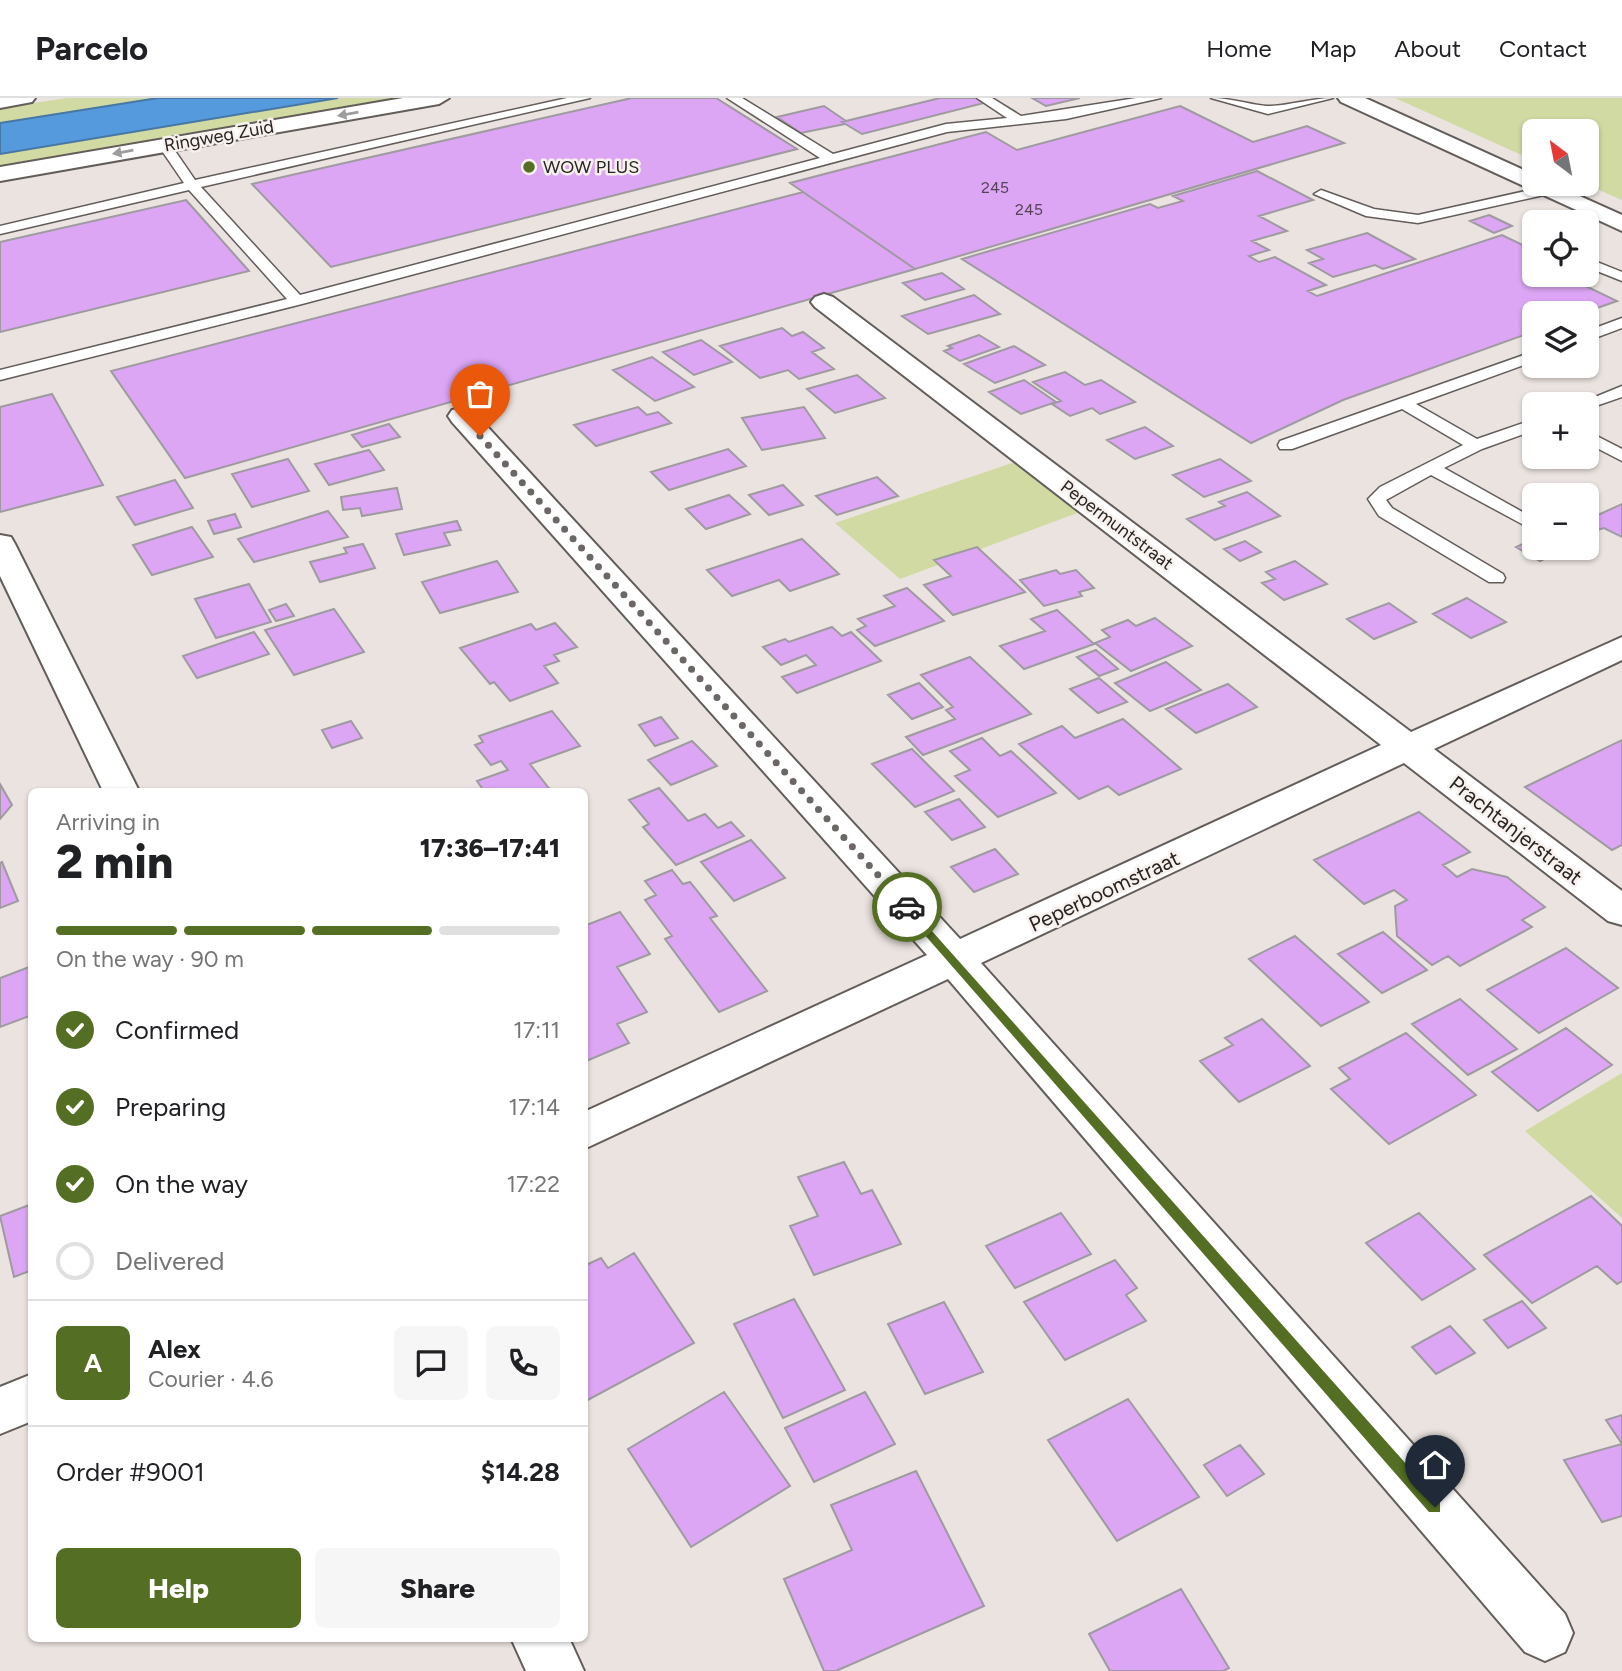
<!DOCTYPE html>
<html lang="en">
<head>
<meta charset="utf-8">
<style>
	body { margin:0; font-family:Figtree,sans-serif; background:#f6f6f6; color:#202124; height:100vh; display:flex; flex-direction:column; font-size:26px; white-space:nowrap }
	* { box-sizing:border-box; margin:0 }
	p { font-size:23px; color:#757577 }
	.icon { flex:none; width:38px; height:38px; fill:none; stroke:currentColor; stroke-width:2; stroke-linecap:round; stroke-linejoin:round }
	.map { position:relative; flex:1; overflow:hidden }
	.details { position:absolute; left:28px; top:690px; width:560px; height:854px; display:flex; flex-direction:column; background:#fff; border-radius:10px; box-shadow:0 2px 5px #0004 }
	.details>* { flex:none }
	.needle { width:46px; rotate:328deg }
	.fabs { position:absolute; left:1522px; top:21px; display:grid; gap:14px }
	.fabs a { display:grid; place-items:center; width:77px; height:77px; border-radius:10px; background:#fff; box-shadow:0 2px 5px #0004; font-size:35px }
	.pin { position:absolute; display:grid; place-items:center; width:60px; height:60px; color:#fff; margin:-72px -30px; border-radius:50% 50% 50% 0; rotate:-45deg; box-shadow:0 0 7px #0007 }
	.pin .icon { rotate:45deg }
	.courier { position:absolute; display:grid; place-items:center; width:70px; height:70px; margin:-35px; border:5px solid #546f23; border-radius:50%; background:#fff; color:#222; box-shadow:0 2px 9px #0007 }
	.headline em { font-style:normal; font-weight:800 }
	.headline div { display:flex; flex-direction:column-reverse }
	.headline { display:flex; align-items:center; justify-content:space-between; height:119px; padding:0 28px }
	h1 { font-size:46px; font-weight:800; line-height:52px }
	.bar { display:grid; grid-template-columns:repeat(4,1fr); gap:10px 7px; align-content:center; height:84px; padding:0 28px }
	.bar i { height:9px; border-radius:5px; background:#e0e0e0 }
	.bar .current { background:#546f23 }
	.bar p { grid-column:span 4 }
	.line { display:flex; align-items:center; gap:18px; padding:0 28px; border-top:2px solid #e0e0e0 }
	.line div { flex:1 }
	.round { display:grid; place-items:center; flex:none; width:74px; height:74px; border-radius:10px; background:#f6f6f6 }
	ol { padding:0 28px; list-style:none }
	li { display:flex; align-items:center; gap:21px; height:77px }
	li p { margin-inline-start:auto }
	li .icon { padding:7px; border-radius:50%; background:#546f23; color:#fff; stroke-width:4 }
	li:last-child { color:#757577 }
	li i { width:38px; height:38px; border:4px solid #e0e0e0; border-radius:50% }
	.cta { display:flex; gap:14px; margin-top:auto; padding:14px 28px }
	.cta a { flex:1; height:80px; border-radius:10px; background:#546f23; color:#fff; font-size:28px; font-weight:800; line-height:80px; text-align:center }
	.cta a+a { background:#f6f6f6; color:#202124 }
	header { display:flex; align-items:center; gap:42px; box-sizing:border-box; height:98px; padding:0 35px; background:#fff; border-bottom:2px solid #e0e0e0 }
	header strong { font-size:33px }
	nav { display:flex; gap:38px; margin-inline-start:auto; font-size:24px }
	.map>svg:first-child { display:block }
</style>
</head>
<body>
<header>
<strong>Parcelo</strong>
<nav><a>Home</a><a>Map</a><a>About</a><a>Contact</a></nav>
</header>
<div class="map">
<svg width="1622" height="1573" viewBox="0 0 1622 1573">
	<rect width="100%" height="100%" fill="#ebe3df"/>
	<!-- green -->
	<path fill="#d0daa2" d="M67,0H158L0,25V10Z
		M338,0H416L0,71V56Z
		M1395,0H1622V102L1585,86L1587,33H1535V63Z
		M1015,364L1080,414L900,481L835,425Z
		M1622,975V1120L1525,1033Z"/>
	<!-- water -->
	<path fill="#559add" stroke="#4777a5" stroke-width="2" d="M158,0H338L0,56V25Z"/>
	<!-- building -->
	<path fill="#dca6f4" stroke="#9e9aa0" stroke-width="2" d="M632,0H716L797,51L331,169L252,86Z
		M940,0H980L988,4L862,36L842,24Z
		M1032,0H1080L1046,8Z
		M824,8L846,23L842,24L845,26L801,35L777,19Z
		M1180,8L1253,44L1307,28L1344,45L915,171L790,85L986,34L1017,52Z
		M1257,73L1313,102L1259,118L1287,133L1252,143L1269,152L1249,158L1259,164L1275,159L1326,187L1308,193L1317,198L1502,137L1535,153V177H1563L1617,203L1583,215H1535V233L1343,302L1251,345L962,161L1150,106L1158,110L1183,103L1173,98Z
		M803,94L915,171L185,380L111,273Z
		M186,102L249,173L0,234V144Z
		M1489,117L1512,128L1494,135L1470,123Z
		M1367,135L1415,161L1383,171L1375,167L1333,179L1309,165L1323,161L1307,152Z
		M942,175L964,191L925,202L903,185Z
		M974,197L1000,216L928,236L902,218Z
		M782,230L792,238L803,234L824,250L812,254L834,271L799,281L788,272L760,280L720,248Z
		M979,237L999,249L960,263L944,253L952,250L948,248Z
		M701,242L732,264L694,277L663,254Z
		M1014,248L1045,267L995,285L964,266Z
		M652,259L694,289L655,303L613,272Z
		M1065,274L1085,287L1101,282L1135,304L1100,316L1092,310L1070,318L1052,306L1061,303L1033,284Z
		M857,277L885,300L835,315L807,291Z
		M1024,282L1056,304L1021,316L989,294Z
		M52,296L103,387L0,414V309Z
		M638,309L647,317L658,314L671,325L596,348L574,327Z
		M804,309L825,340L762,352L742,320Z
		M389,326L400,339L362,349L352,337Z
		M1145,329L1173,348L1135,361L1107,342Z
		M728,351L746,368L669,392L651,374Z
		M369,352L384,372L329,387L315,366Z
		M288,361L309,393L252,409L232,376Z
		M1220,361L1251,383L1204,399L1173,377Z
		M877,379L898,398L837,417L816,398Z
		M175,382L193,410L135,427L117,399Z
		M783,387L803,407L769,417L749,397Z
		M397,390L402,411L362,418L360,410L343,412L341,399Z
		M1247,394L1280,418L1215,442L1187,421L1225,408L1219,404Z
		M729,397L750,416L706,431L686,411Z
		M1622,406V439L1604,430L1587,435V422Z
		M328,413L348,439L254,464L238,441Z
		M235,416L241,429L214,436L208,423Z
		M457,423L461,432L444,435L450,447L404,457L396,436Z
		M192,429L213,459L152,477L133,447Z
		M1535,440V450L1563,452L1540,463L1516,449Z
		M802,441L839,476L790,493L779,482L732,498L707,472Z
		M1245,443L1261,454L1240,463L1224,451Z
		M363,446L375,470L320,484L310,464L347,455L344,450Z
		M977,449L1025,494L953,517L924,487L951,478L934,462Z
		M497,463L518,494L440,515L422,484Z
		M1295,463L1327,486L1284,502L1262,485L1275,481L1266,474Z
		M1056,472L1060,476L1076,472L1094,490L1079,494L1082,498L1044,508L1020,482Z
		M249,486L271,524L216,540L195,501Z
		M907,490L944,523L875,548L857,532L866,528L858,521L895,508L884,498Z
		M1467,500L1506,524L1471,540L1433,516Z
		M1389,505L1416,524L1374,541L1347,521Z
		M286,506L294,518L276,523L269,512Z
		M334,511L364,554L294,577L265,532Z
		M1057,512L1094,546L1024,571L1000,548L1045,533L1031,521Z
		M1155,520L1192,548L1131,573L1095,545L1110,539L1102,532L1128,522L1136,528Z
		M555,525L577,549L554,557L559,563L544,568L558,585L510,603L494,584L490,586L460,550L531,526L536,532Z
		M832,529L842,538L851,534L881,563L797,595L782,579L816,567L806,557L781,567L763,549L785,541L789,544Z
		M254,534L269,556L197,580L183,558Z
		M1096,552L1118,571L1099,578L1077,559Z
		M970,559L1031,616L923,657L906,639L955,621L946,612L953,609L921,577Z
		M1166,564L1201,592L1150,613L1115,585Z
		M1099,580L1127,604L1098,615L1070,591Z
		M919,585L943,609L912,621L888,597Z
		M1228,586L1257,609L1196,635L1166,611Z
		M552,613L580,648L530,666L551,693H484L477,683L508,672L501,663L491,667L475,647L483,644L479,638Z
		M661,619L678,640L655,648L639,627Z
		M1123,621L1181,671L1119,697L1108,688L1079,701L1019,646L1062,628L1075,640Z
		M351,623L362,640L332,650L322,632Z
		M982,640L1000,658L1011,653L1056,695L998,719L955,678L970,672L950,653Z
		M1622,642V747L1612,752L1525,689Z
		M692,643L717,668L671,687L648,662Z
		M912,651L954,693L915,709L872,666Z
		M0,686L12,707L0,721Z
		M659,690L688,723L705,716L718,730L731,724L744,738L676,767L643,729L649,726L629,702Z
		M959,701L985,729L952,742L925,714Z
		M1419,714L1470,754L1443,767L1457,779L1472,771L1507,779L1545,809L1522,822L1532,829L1460,868L1448,858L1432,867L1397,838L1395,808L1407,802L1394,792L1364,806L1314,762Z
		M751,742L785,780L734,803L701,764Z
		M995,751L1018,776L974,794L951,769Z
		M2,764L18,803L0,810V765Z
		M672,772L683,786L690,784L717,818L710,820L767,893L719,914L665,841L672,838L645,802L656,797L645,783Z
		M620,814L650,856L617,869L647,914L617,926L629,945L584,964V828Z
		M1383,834L1427,872L1382,895L1338,856Z
		M1295,838L1369,904L1321,928L1249,861Z
		M1566,850L1618,890L1539,935L1487,892Z
		M32,868V917L0,929V880Z
		M1460,901L1517,951L1468,977L1412,926Z
		M1262,921L1310,968L1239,1004L1200,963L1233,947L1225,940Z
		M1566,930L1612,967L1538,1013L1492,974Z
		M1406,935L1476,997L1389,1046L1331,991L1350,981L1339,970Z
		M844,1064L861,1096L872,1092L901,1146L814,1177L790,1128L818,1118L798,1079Z
		M1591,1098L1622,1128V1183L1617,1186L1597,1168L1532,1205L1484,1157Z
		M32,1106V1172L14,1179L0,1118Z
		M1061,1115L1091,1156L1015,1190L986,1148Z
		M1419,1115L1475,1171L1422,1202L1366,1145Z
		M634,1155L694,1245L584,1304V1168L601,1160L608,1170Z
		M1115,1162L1137,1190L1126,1197L1146,1223L1065,1262L1024,1204Z
		M794,1201L845,1292L783,1320L734,1226Z
		M1522,1203L1546,1230L1508,1250L1484,1222Z
		M944,1204L983,1274L925,1296L888,1226Z
		M1450,1228L1475,1255L1436,1276L1412,1249Z
		M724,1294L790,1388L691,1449L628,1351Z
		M865,1294L895,1346L814,1384L785,1330Z
		M1128,1301L1199,1399L1117,1443L1048,1342Z
		M1622,1317V1418L1602,1424L1564,1362L1622,1346L1606,1322Z
		M1240,1347L1264,1376L1227,1398L1204,1367Z
		M916,1373L984,1508L836,1573H824L784,1481L852,1452L831,1407Z
		M1181,1491L1229,1570L1223,1573H1110L1089,1536Z"/>
	<g fill="none" stroke-linecap="round" stroke-linejoin="round">
		<!-- lane casing -->
		<g stroke="#635d5a" stroke-width="3">
			<path id="lane" d="M567,0H590L201,89L300,197L820,60L727,0H742L833,56L946,26L1007,20L977,0H992L1021,18L1136,0H1161L1066,21L947,34L302,206L0,282V272L287,201L189,92L0,136V128L184,85L158,47L159,44H169L195,82Z
				M1211,0C1230,0 1247,6 1266,8C1283,9 1312,0 1333,0L1268,16Z
				M1548,88L1555,92L1553,95L1418,125L1366,118L1314,96L1321,92L1374,111L1418,117Z
				M1535,135V144L1526,139L1528,136Z
				M1587,160L1622,174V183L1587,169Z
				M1622,220V230L1587,243V233Z
				M1535,253V263L1416,306L1477,341L1535,321V332L1482,351L1444,370L1535,421V433L1431,377L1386,402L1392,410L1503,476L1505,480L1503,484H1489L1379,418L1368,401L1380,389L1463,347L1402,311L1292,351H1280L1278,347L1280,343Z
				M1622,288V299L1587,311V306H1578Z
				M1587,333L1622,351V363L1587,345Z"/>
		</g>
		<!-- street casing -->
		<g stroke="#635d5a" stroke-width="4">
			<path id="street" d="M1338,0H1365L1535,77V86H1553L1622,117V133L1341,4Z
				M824,196L833,199L1411,634L1622,539V562L1434,651L1622,793V827L1608,823L1404,665L981,865L1565,1516L1573,1535L1565,1554L1545,1563L1525,1554L948,881L584,1051V1014L927,857L452,324L448,318L452,312L462,310L472,312L960,841L1381,647L815,209L811,204L815,199Z
				M0,437L11,439L15,446L139,693H103L0,478Z
				M32,1276V1323L0,1336V1289Z
				M511,1540H569L584,1573H526Z"/>
		</g>
		<!-- secondary casing -->
		<g stroke="#635d5a" stroke-width="4">
			<path id="secondary" d="M0,0H35L32,4L0,10Z
				M403,0H449L439,6L0,83V69Z"/>
		</g>
		<!-- lane -->
		<use href="#lane" fill="#fff" fill-rule="evenodd"/>
		<!-- street -->
		<use href="#street" fill="#fff" fill-rule="evenodd"/>
		<!-- secondary -->
		<use href="#secondary" fill="#fff" fill-rule="evenodd"/>
	</g>
	<!-- one-way arrows -->
	<defs><path id="oneway-solid" d="M-6-.8H1V-3.2L6.5 0L1 3.2V.8H-6Z" transform="scale(1.75)"/></defs>
	<g fill="#9e9c9c">
		<use href="#oneway-solid" transform="translate(348 16) rotate(170)"/>
		<use href="#oneway-solid" transform="translate(123 54) rotate(170)"/>
	</g>
	<!-- route -->
	<path fill="#546f23" d="M907,805L1440,1404V1414H1429L903,812L901,809Z"/>
	<g fill="none" stroke-linecap="round" stroke-linejoin="round">
		<!-- done -->
		<path stroke="#6c6765" stroke-width="7" stroke-dasharray="0 12.6" d="M480,338L907,809"/>
	</g>
	<!-- markers -->
	<circle fill="#546f23" stroke="#f8f1ed" stroke-width="2.5" cx="529" cy="69" r="7"/>
	<g text-anchor="middle" dominant-baseline="central" stroke-width="5" stroke-linejoin="round" paint-order="stroke">
		<!-- far-number labels -->
		<g font-size="16" fill="#544457">
			<text x="995" y="89">245</text>
			<text x="1029" y="111">245</text>
		</g>
		<!-- far-street labels -->
		<g font-size="18" fill="#272423" stroke="#f8f1ed">
			<text transform="translate(219 38) rotate(-10)">Ringweg Zuid</text>
			<text transform="translate(1117 427) rotate(37)">Pepermuntstraat</text>
		</g>
		<!-- far-poi labels -->
		<g font-size="18" fill="#272423" stroke="#f8f1ed" text-anchor="start">
			<text x="543" y="69">WOW PLUS</text>
		</g>
		<!-- street labels -->
		<g font-size="21" fill="#272423" stroke="#f8f1ed">
			<text transform="translate(1516 732) rotate(38)">Prachtanjerstraat</text>
			<text transform="translate(1104 793) rotate(-25)">Peperboomstraat</text>
		</g>
	</g>
</svg>
<div class="fabs">
<a><svg class="needle" viewBox="-14 -14 28 28"><path d="M0-13l5 13h-10z" fill="#e53935"/><path d="M0 13l5-13h-10z" fill="#757577"/></svg></a>
<a><svg class="icon" aria-label="locate" viewBox="0 0 24 24"><circle cx="12" cy="12" r="6"/><path d="M12 2v4M12 18v4M2 12h4M18 12h4"/></svg></a>
<a><svg class="icon" aria-label="layers" viewBox="0 0 24 24"><path d="M12 4l9 5-9 5-9-5zM3 14l9 5 9-5"/></svg></a>
<a>+</a>
<a>−</a>
</div>
<div class="pin" style="left:480px;top:338px;background:#ea580c"><svg class="icon" aria-label="bag" viewBox="0 0 24 24"><path d="M5 8h14l-1 12H6zM9 8a3 3 0 0 1 6 0"/></svg></div>
<div class="pin" style="left:1435px;top:1409px;background:#1f2937"><svg class="icon" aria-label="home" viewBox="0 0 24 24"><path d="M3 11l9-7 9 7M6 9v11h12V9"/></svg></div>
<div class="courier" style="left:907px;top:809px"><svg class="icon" aria-label="car" viewBox="0 0 24 24"><path d="M5 17H2v-5l4-1 3-4h7l3 4 3 1v5h-3M9 17h6M6 11h13"/><circle cx="7" cy="17" r="2"/><circle cx="17" cy="17" r="2"/></svg></div>
<section class="details">
<div class="headline"><div><h1>2 min</h1><p>Arriving in</p></div><em>17:36–17:41</em></div>
<div class="bar"><i class="current"></i><i class="current"></i><i class="current"></i><i></i><p>On the way · 90 m</p></div>
<ol>
<li><svg class="icon" aria-label="check" viewBox="0 0 24 24"><path d="M5 12l5 5 9-10"/></svg>Confirmed<p>17:11</p></li>
<li><svg class="icon" aria-label="check" viewBox="0 0 24 24"><path d="M5 12l5 5 9-10"/></svg>Preparing<p>17:14</p></li>
<li><svg class="icon" aria-label="check" viewBox="0 0 24 24"><path d="M5 12l5 5 9-10"/></svg>On the way<p>17:22</p></li>
<li><i></i>Delivered</li>
</ol>
<div class="line" style="height:126px"><b class="round" style="background:#546f23;color:#fff">A</b><div><b>Alex</b><p>Courier · 4.6</p></div><a class="round"><svg class="icon" aria-label="chat" viewBox="0 0 24 24"><path d="M4 5h16v11H9l-5 4z"/></svg></a><a class="round"><svg class="icon" aria-label="phone" viewBox="0 0 24 24"><path d="M5 4h4l2 5-3 2q2 4 5 5l2-3 5 2v4C11 20 4 13 5 4z"/></svg></a></div>
<div class="line" style="height:91px"><div>Order #9001</div><b>$14.28</b></div>
<div class="cta"><a>Help</a><a>Share</a></div>
</section>
</div>
</body>
</html>
